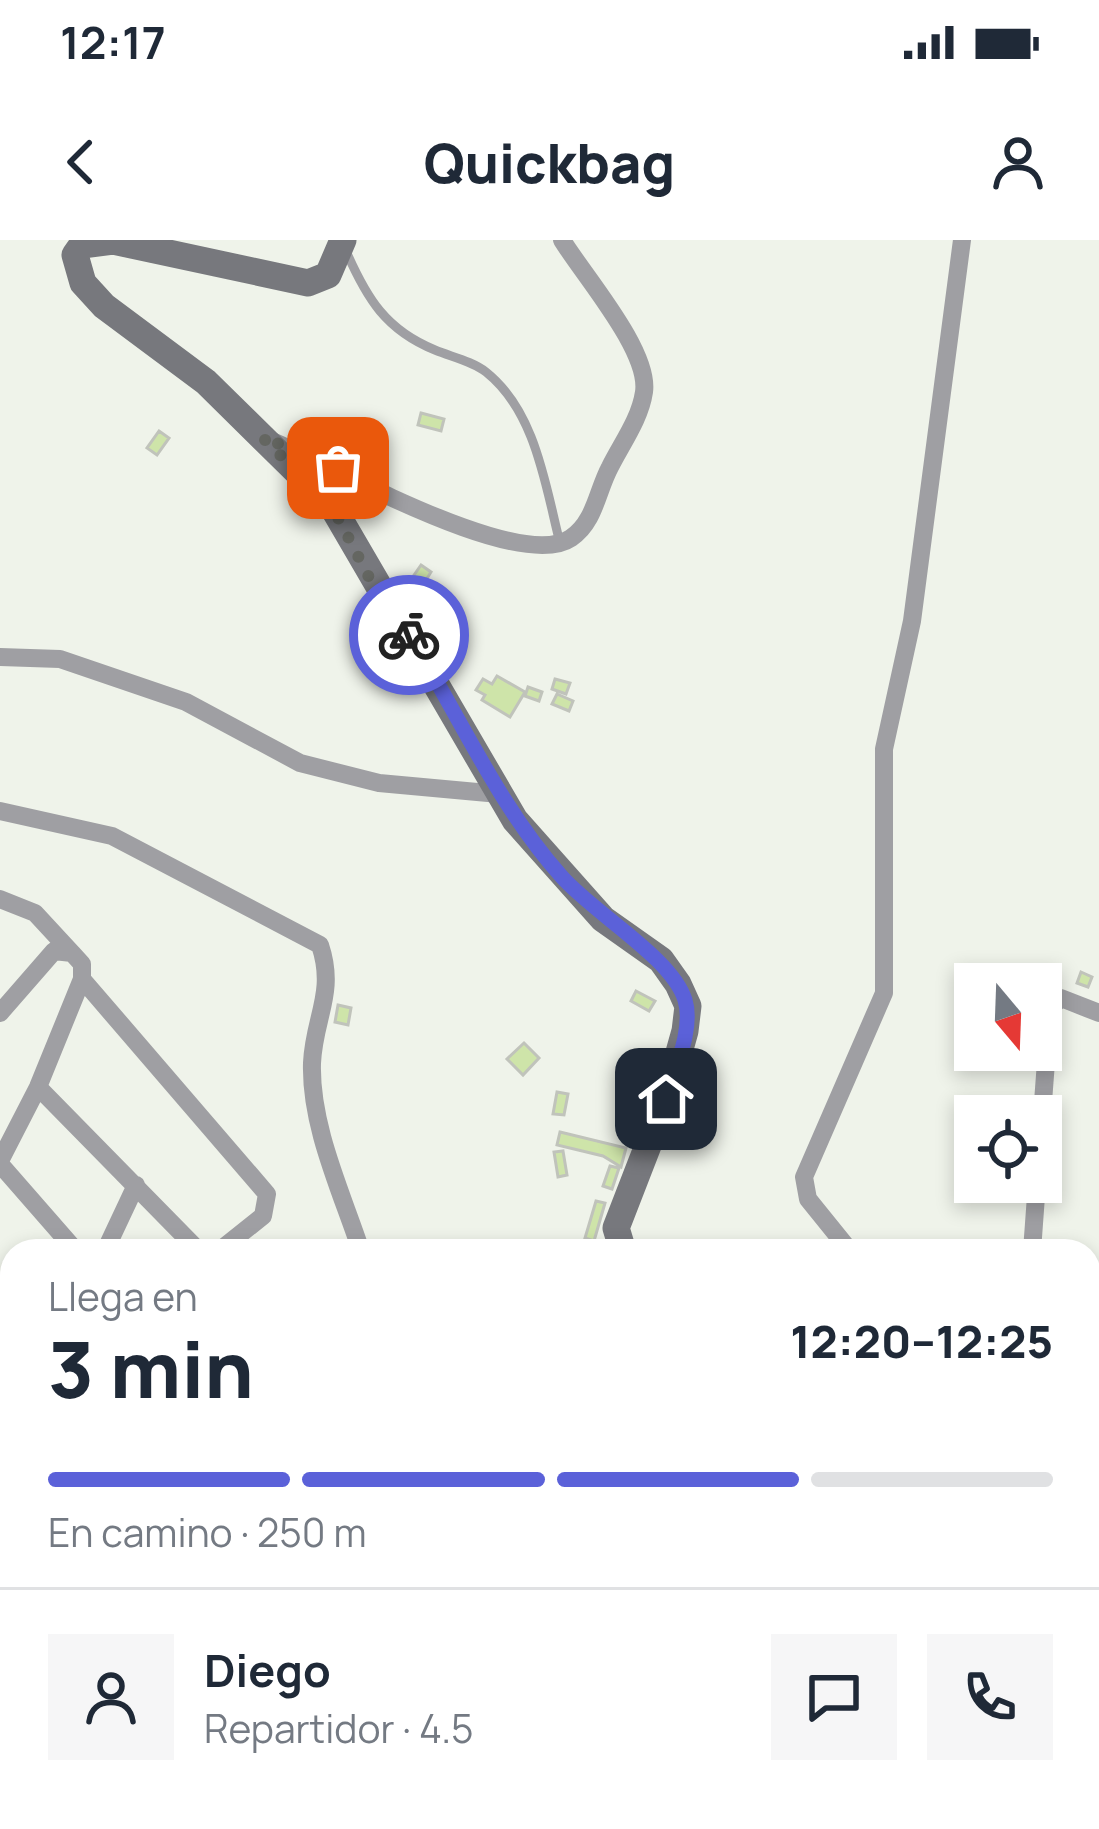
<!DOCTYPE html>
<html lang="es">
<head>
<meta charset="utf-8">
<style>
	body { margin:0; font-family:Manrope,sans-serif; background:#f6f6f7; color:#1f2937; height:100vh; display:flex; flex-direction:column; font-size:45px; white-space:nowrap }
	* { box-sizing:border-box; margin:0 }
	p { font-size:39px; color:#747a83 }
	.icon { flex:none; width:66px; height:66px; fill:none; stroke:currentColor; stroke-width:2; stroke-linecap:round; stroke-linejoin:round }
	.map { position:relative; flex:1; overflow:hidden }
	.sheet { position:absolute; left:0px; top:999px; width:1101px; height:591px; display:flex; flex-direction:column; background:#fff; border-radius:36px 36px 0 0; box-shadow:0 6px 18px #0003 }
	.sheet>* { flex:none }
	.needle { width:78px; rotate:161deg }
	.tools { position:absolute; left:954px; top:723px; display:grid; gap:24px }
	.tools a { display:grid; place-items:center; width:108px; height:108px; border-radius:0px; background:#fff; box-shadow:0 6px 18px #0003; font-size:60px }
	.pin { position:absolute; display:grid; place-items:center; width:102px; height:102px; color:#fff; margin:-51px; border-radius:24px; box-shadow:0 6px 18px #0006 }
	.courier { position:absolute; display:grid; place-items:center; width:120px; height:120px; margin:-60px; border:9px solid #5b61d9; border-radius:50%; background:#fff; color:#222; box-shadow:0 3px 15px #0007 }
	.overview em { font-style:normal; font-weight:800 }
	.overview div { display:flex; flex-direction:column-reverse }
	.overview { display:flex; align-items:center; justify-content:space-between; height:204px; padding:0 48px }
	h1 { font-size:78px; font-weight:800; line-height:90px }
	.bar { display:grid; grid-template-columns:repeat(4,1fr); gap:18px 12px; align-content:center; height:144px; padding:0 48px }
	.bar i { height:15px; border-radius:9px; background:#e0e1e3 }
	.bar .current { background:#5b61d9 }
	.bar p { grid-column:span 4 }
	.line { display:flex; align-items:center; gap:30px; padding:0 48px; border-top:3px solid #e0e1e3 }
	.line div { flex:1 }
	.round { display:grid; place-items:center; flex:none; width:126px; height:126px; border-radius:0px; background:#f6f6f7 }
	.status { display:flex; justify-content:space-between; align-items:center; height:84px; padding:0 60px; background:#fff; direction:ltr }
	.status svg { height:33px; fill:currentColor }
	header { display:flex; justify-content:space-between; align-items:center; height:156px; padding:0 48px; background:#fff; font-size:54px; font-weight:800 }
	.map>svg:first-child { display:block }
</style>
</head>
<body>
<div class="status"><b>12:17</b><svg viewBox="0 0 49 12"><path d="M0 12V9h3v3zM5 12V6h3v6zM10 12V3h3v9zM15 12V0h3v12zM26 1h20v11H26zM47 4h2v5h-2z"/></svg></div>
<header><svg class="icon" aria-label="back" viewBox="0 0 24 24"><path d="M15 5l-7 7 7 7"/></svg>Quickbag<svg class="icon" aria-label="person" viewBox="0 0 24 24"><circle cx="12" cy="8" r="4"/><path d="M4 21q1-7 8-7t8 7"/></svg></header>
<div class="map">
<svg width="1099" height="1589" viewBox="0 0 1099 1589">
	<rect width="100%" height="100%" fill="#eff3ea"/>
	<!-- building -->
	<path fill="#cee4a9" stroke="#c0c3bb" stroke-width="3" d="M421,173L444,179L441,191L418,185Z
		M159,191L169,198L157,215L147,208Z
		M421,325L431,332L423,345L412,338Z
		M497,436L525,452L510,477L482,460L485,455L476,450L483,439L492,444Z
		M555,439L570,443L566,454L552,449Z
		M528,447L542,452L539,461L525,456Z
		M557,454L573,461L569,471L552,464Z
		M1081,732L1092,737L1088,747L1077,743Z
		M636,751L655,761L649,771L631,761Z
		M338,765L351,768L348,785L335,782Z
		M524,803L539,818L523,835L507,819Z
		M557,852L568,854L564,875L553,874Z
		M560,892L626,908L621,927L603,916L557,905Z
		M563,911L567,935L558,937L554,912Z
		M610,926L619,928L612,949L603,946Z
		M596,961L605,963L594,1001L585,998Z"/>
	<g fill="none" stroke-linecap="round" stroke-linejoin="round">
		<!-- service -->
		<path stroke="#9f9fa3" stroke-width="9" d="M346,11C367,59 386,90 435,110C452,117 472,121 486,132C535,171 545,243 559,299
			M904,1578L908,1589
			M570,1589L576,1578"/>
		<!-- minor -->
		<path stroke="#9f9fa3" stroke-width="18" d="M272,201C329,224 519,334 571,298C595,282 597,251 610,227C622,203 640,179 644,152C650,111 584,36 562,0
			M0,417L60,419L186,462L300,523L379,543L499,554
			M0,571L112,596L320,705C336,753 314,777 312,823C310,886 342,953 361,1011
			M0,659L35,673L72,713
			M82,739L267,954L263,976L219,1011
			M0,773L54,711L72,713L82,724V739L38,847L0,921
			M38,847L199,1011
			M1041,889L1050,768L1061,758L1099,773
			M0,924L76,1011
			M105,1011L136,945
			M850,1011L808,959L804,937L884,753V509L912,381L962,0
			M1032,1011L1037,942
			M0,1049L12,1066
			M1089,1069L1099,1067
			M0,1130L12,1118
			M0,1196H12
			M0,1462L12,1460
			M1089,1533L1099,1535
			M0,1571L12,1574
			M1089,1576H1099
			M26,1578L48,1589
			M185,1578L188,1589
			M635,1589L641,1578"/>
		<!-- secondary -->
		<path stroke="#77787d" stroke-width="27" d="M343,0L328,35L308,43L113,1L82,5L75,15L83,43L104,66L206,142L332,266L515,580L603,679L661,720L678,744L688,766L685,791L666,859L616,988L623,1011
			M1089,1297L1099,1301"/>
	</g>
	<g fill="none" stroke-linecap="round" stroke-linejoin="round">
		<!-- done -->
		<path stroke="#646661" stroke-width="12" stroke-dasharray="0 21.6" d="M338,228L262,197L332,266L373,345L409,395"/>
		<!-- route -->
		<path stroke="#5b61d9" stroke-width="15" d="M409,395C460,476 498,566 562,637C596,675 672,718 685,760C694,789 674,831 666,859"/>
	</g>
</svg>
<div class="tools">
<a><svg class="needle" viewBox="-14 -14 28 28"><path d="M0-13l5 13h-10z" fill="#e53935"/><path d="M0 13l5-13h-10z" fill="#747a83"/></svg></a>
<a><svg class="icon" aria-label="locate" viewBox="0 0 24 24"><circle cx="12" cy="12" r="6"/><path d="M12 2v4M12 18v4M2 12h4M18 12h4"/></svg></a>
</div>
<div class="pin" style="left:338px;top:228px;background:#ea580c"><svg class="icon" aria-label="bag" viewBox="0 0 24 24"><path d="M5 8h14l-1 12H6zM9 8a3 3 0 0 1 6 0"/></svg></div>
<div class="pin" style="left:666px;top:859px;background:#1f2937"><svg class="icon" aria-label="home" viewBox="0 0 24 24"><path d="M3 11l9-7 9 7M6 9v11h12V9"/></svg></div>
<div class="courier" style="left:409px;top:395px"><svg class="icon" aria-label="bike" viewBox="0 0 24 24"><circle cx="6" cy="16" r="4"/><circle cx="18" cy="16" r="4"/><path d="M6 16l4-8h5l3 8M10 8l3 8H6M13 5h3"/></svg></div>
<section class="sheet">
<div class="overview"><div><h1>3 min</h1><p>Llega en</p></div><em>12:20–12:25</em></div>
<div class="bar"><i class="current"></i><i class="current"></i><i class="current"></i><i></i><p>En camino · 250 m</p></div>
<div class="line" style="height:216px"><a class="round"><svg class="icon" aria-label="person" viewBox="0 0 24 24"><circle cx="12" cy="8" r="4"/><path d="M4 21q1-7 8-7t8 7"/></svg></a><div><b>Diego</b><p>Repartidor · 4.5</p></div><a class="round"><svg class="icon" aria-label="chat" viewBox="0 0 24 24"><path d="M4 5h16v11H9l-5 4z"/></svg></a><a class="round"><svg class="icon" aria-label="phone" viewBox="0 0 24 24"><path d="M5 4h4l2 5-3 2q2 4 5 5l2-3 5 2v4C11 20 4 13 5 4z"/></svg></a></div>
</section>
</div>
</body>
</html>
